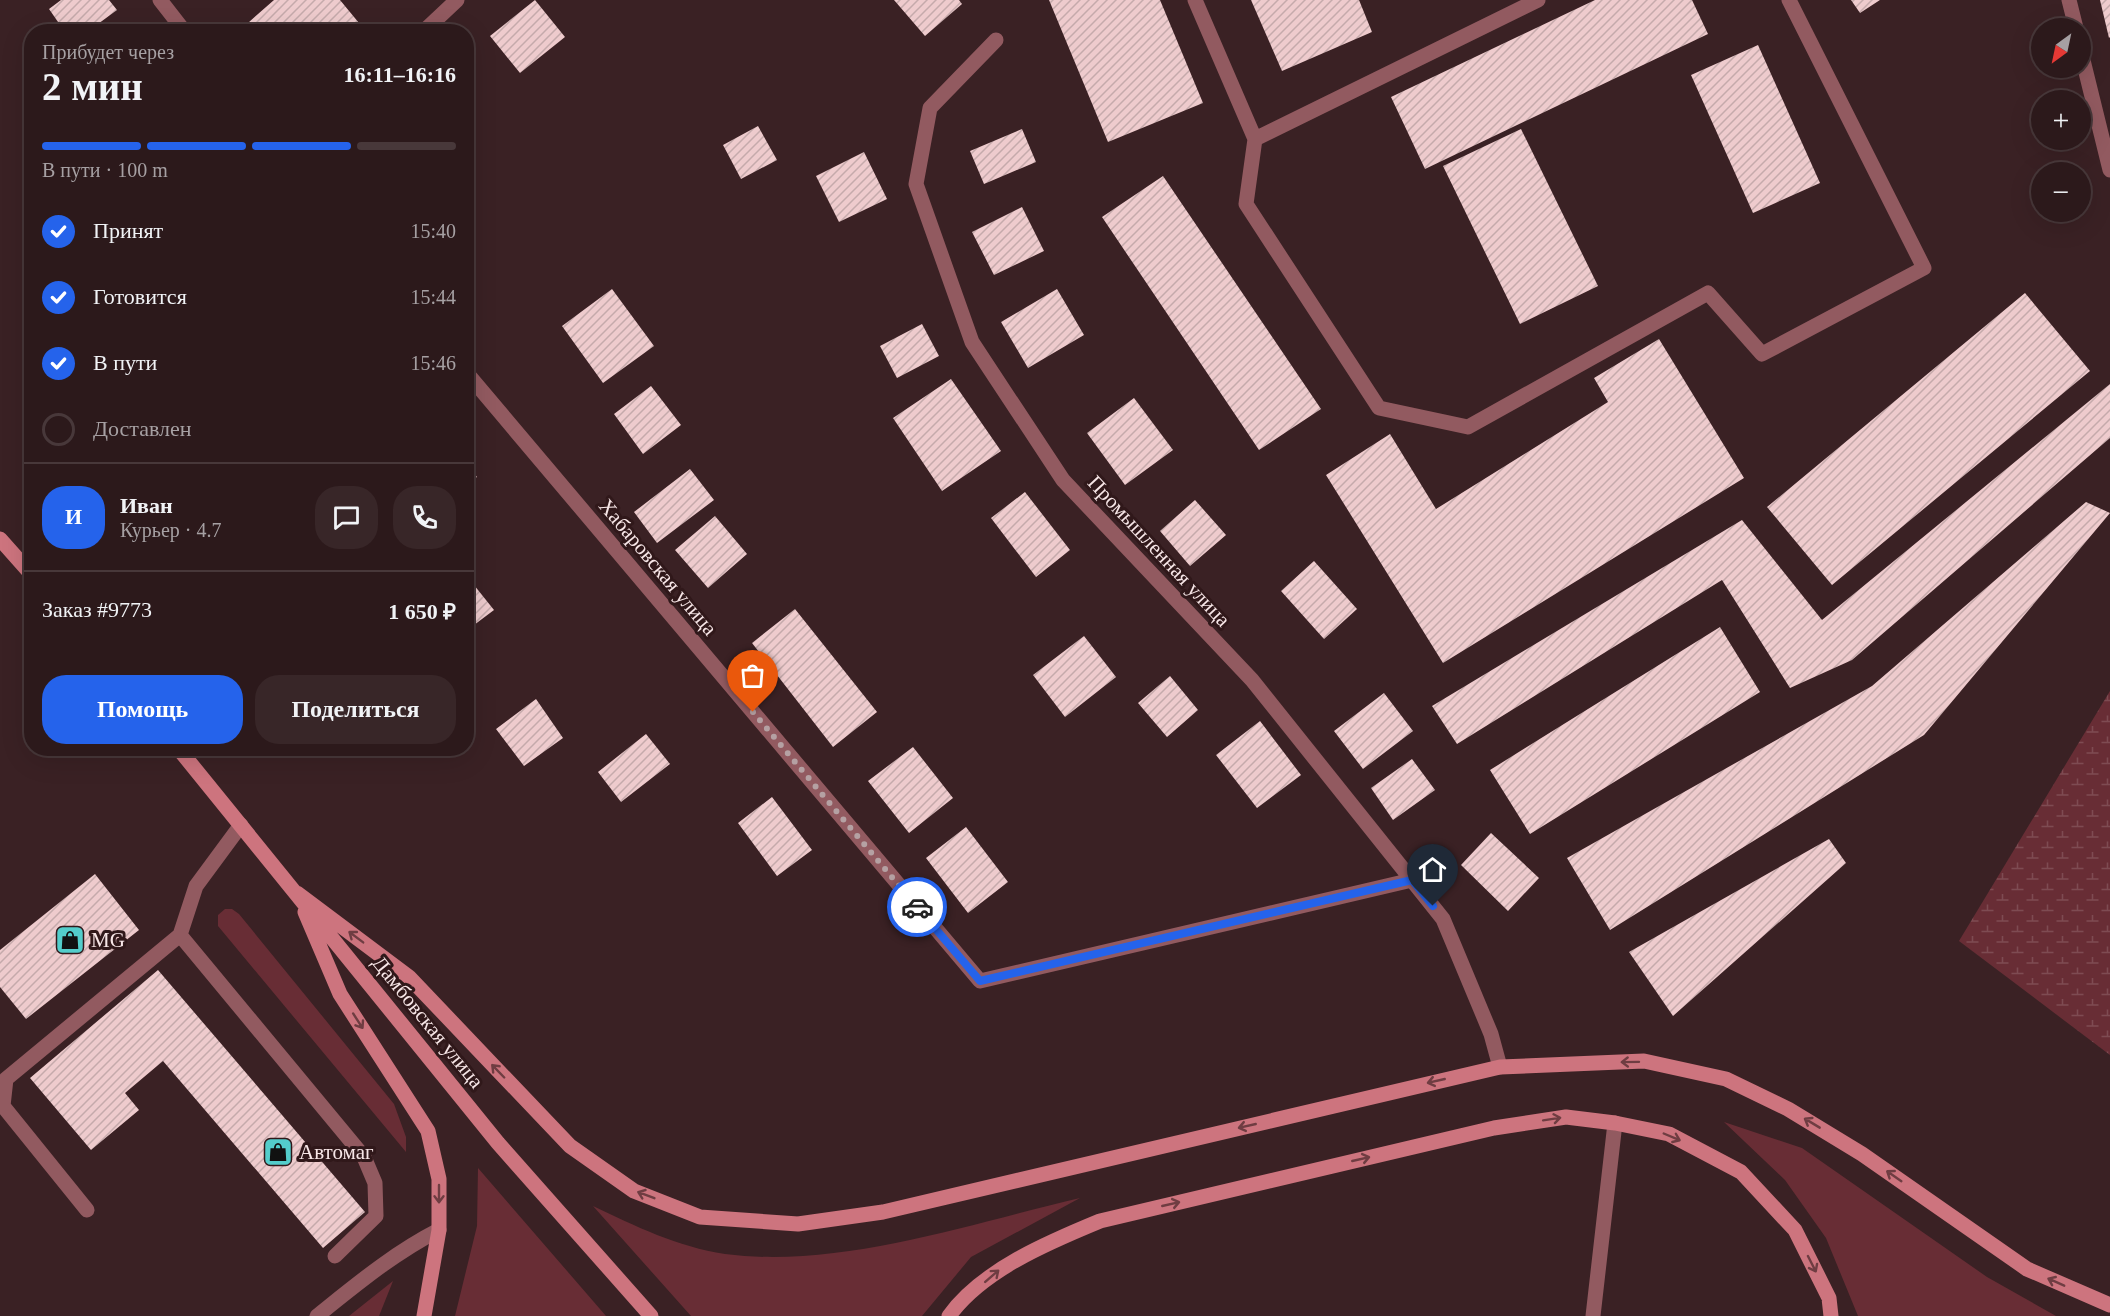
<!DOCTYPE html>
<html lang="ru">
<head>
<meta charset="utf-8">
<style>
	body { margin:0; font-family:Georgia,serif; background:#382628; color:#f1f3f6; height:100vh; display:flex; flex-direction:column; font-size:22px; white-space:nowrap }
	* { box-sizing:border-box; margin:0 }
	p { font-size:20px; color:#a6a0a3 }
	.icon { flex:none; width:33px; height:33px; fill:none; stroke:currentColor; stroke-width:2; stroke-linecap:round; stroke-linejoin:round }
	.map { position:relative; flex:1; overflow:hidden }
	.side { position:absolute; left:24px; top:24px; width:450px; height:732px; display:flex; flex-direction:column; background:#2c191b; border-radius:24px; box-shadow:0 6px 24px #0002,0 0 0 2px #48383a }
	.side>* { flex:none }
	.needle { width:39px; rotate:213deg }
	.fabs { position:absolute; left:2031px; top:18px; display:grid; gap:12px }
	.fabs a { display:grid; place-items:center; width:60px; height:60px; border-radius:50%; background:#2c191b; box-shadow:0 6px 24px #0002,0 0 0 2px #48383a; font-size:30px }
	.pin { position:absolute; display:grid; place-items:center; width:51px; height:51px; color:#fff; margin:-62px -26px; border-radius:50% 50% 50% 0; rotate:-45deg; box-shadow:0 0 6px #0007 }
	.pin .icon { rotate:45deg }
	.courier { position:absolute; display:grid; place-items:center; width:60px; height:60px; margin:-30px; border:4px solid #2563eb; border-radius:50%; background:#fff; color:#222; box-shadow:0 2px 8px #0007 }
	.head em { font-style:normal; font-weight:600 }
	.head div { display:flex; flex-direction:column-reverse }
	.head { display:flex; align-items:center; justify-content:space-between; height:102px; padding:0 18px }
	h1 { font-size:39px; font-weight:600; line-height:45px }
	.bar { display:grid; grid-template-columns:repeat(4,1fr); gap:9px 6px; align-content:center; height:72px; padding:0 18px }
	.bar i { height:8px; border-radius:4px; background:#48383a }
	.bar .on { background:#2563eb }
	.bar p { grid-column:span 4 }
	.line { display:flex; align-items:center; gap:15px; padding:0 18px; border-top:2px solid #48383a }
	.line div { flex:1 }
	.round { display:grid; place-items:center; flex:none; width:63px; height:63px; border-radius:24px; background:#382628 }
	ol { padding:0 18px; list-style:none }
	li { display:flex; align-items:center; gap:18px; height:66px }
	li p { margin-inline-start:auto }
	li .icon { padding:6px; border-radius:50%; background:#2563eb; color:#fff; stroke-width:4 }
	li:last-child { color:#a6a0a3 }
	li i { width:33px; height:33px; border:3px solid #48383a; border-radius:50% }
	.action { display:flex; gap:12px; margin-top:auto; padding:12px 18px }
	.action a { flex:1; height:69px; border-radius:24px; background:#2563eb; color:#fff; font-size:24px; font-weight:600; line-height:69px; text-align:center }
	.action a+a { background:#382628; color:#f1f3f6 }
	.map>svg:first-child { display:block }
</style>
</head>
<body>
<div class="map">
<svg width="2110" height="1316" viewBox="0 0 2110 1316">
	<defs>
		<pattern id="wetland-marsh" width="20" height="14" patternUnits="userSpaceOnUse" patternTransform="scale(1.5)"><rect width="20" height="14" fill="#682d35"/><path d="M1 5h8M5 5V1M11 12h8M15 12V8" fill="none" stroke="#7e4b52"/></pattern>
		<pattern id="building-hatch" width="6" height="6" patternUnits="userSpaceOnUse" patternTransform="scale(1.5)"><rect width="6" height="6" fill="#eecbcd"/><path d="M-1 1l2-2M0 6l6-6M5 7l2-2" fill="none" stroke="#c5aaab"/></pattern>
	</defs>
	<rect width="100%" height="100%" fill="#3a2124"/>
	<!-- grass -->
	<path fill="#682d35" d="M225,909H232L239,914L394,1104L406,1137V1152L218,926V915Z
		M1724,1122L1802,1148L1987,1277L2056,1316H1858L1826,1238L1785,1180Z
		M478,1168L606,1316H455L477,1226Z
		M1080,1198L971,1257L922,1316H691L593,1206C635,1226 678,1247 725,1254C839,1269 969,1224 1080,1198Z
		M393,1281L379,1316H349Z"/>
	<!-- wetland -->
	<path fill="url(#wetland-marsh)" d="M2110,691V1055L1959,941Z"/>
	<!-- building -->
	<path fill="url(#building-hatch)" d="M61,0H109L117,10L87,32H65L49,9Z
		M274,0H340L359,23L348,32H257L249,22Z
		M535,0L565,37L520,73L490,36Z
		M894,0H959L962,4L925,36Z
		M1049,0H1160L1203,103L1108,142Z
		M1251,0H1359L1372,32L1282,71Z
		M1595,0H1692L1708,34L1425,169L1391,97Z
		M1851,0H1880L1860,13Z
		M2100,0H2110V37L2109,38Z
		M1758,45L1820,183L1753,213L1691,75Z
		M758,126L777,160L741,179L723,145Z
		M1022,129L1036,162L984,184L970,151Z
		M1521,129L1598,286L1520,324L1443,166Z
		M864,152L887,199L839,222L816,176Z
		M1163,176L1321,409L1259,450L1102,217Z
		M1022,207L1044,251L994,275L972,232Z
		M612,289L654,346L603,383L562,326Z
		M1057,289L1084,335L1028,368L1001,322Z
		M2025,293L2090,371L1832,585L1767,507Z
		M922,324L939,356L897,378L880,346Z
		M1659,339L1744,478L1443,663L1326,475L1390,434L1436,509L1608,402L1594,378Z
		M951,379L1001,451L942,491L893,418Z
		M2110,384V438L1852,660L1790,688L1722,580L1457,744L1432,706L1742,520L1822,620Z
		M651,386L681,425L643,454L614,414Z
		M1134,398L1173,450L1125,485L1087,433Z
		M466,463L477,477L466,484Z
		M690,469L714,500L657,543L634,512Z
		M1025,492L1070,550L1036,577L991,518Z
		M1195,500L1226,535L1190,566L1160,531Z
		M2086,502L2110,513L1924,735L1610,930L1567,858L1872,686Z
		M715,516L747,554L708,588L675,550Z
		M1314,561L1357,609L1324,639L1281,591Z
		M466,575L494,610L466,631Z
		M795,609L877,712L833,747L752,643Z
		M1720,627L1760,692L1530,834L1490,770Z
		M1084,636L1116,677L1065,717L1033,675Z
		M1170,676L1198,710L1167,737L1138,703Z
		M1384,693L1413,731L1363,769L1334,731Z
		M536,699L563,738L524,766L496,729Z
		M1260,721L1301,775L1257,808L1216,755Z
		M646,734L670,764L621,802L598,772Z
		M913,747L953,798L909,833L868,781Z
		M1412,759L1435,790L1393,820L1371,788Z
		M772,797L812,850L777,876L738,823Z
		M966,827L1008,882L968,913L926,858Z
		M1491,833L1539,878L1508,911L1461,865Z
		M1829,839L1846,863L1673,1016L1629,952Z
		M95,874L139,930L26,1019L0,987V950Z
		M158,970L365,1212L323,1248L163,1061L125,1093L139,1110L91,1150L30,1078Z"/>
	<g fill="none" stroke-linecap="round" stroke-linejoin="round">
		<!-- service -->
		<path stroke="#925a60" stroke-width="15" d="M1195,0L1255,139L1246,204L1379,408L1468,427L1708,293L1762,354L1924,268L1789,0
			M2069,0L2076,28
			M2080,48L2110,170
			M1255,139L1538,0
			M180,935L364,1157L375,1183L376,1216L335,1256
			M87,1210L3,1106L6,1079L180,935L196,886L241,825
			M317,1316C357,1284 394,1253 439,1230
			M1593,1316L1615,1123"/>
		<!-- minor -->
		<path stroke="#925a60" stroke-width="15" d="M160,0L185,32
			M423,32L457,0
			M996,40L930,108L916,184L972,342L1063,480L1252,680L1443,919L1491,1034L1500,1067
			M466,372L980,981L1412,880"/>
		<!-- secondary -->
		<path stroke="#cd747e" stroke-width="15" d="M0,539L32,575
			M178,748L498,1143L651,1316
			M297,893L409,977L570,1146L634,1191L700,1217L798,1224L883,1212L1500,1067L1644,1061L1726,1079L1788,1109L1862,1154L2027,1269L2110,1305
			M305,912L340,994L428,1131L439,1179V1230L424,1316
			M949,1316C982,1270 1049,1242 1100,1221L1494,1128L1566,1117L1615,1123L1669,1134L1741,1172L1795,1230L1829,1298L1831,1316"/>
	</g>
	<!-- one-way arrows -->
	<defs><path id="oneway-shaft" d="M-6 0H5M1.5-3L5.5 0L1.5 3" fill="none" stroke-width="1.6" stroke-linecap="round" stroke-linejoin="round" transform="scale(1.5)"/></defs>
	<g stroke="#6f3d42">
		<use href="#oneway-shaft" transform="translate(356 937) rotate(-143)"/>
		<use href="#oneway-shaft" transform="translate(358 1021) rotate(57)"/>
		<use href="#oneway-shaft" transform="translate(1630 1062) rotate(179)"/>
		<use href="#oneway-shaft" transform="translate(498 1071) rotate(-134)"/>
		<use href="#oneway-shaft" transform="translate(1436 1081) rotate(167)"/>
		<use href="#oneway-shaft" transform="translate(1552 1119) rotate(-9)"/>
		<use href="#oneway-shaft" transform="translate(1812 1123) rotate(-149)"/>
		<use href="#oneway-shaft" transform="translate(1247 1126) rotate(167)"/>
		<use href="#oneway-shaft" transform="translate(1672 1137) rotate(23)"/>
		<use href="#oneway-shaft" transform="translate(1361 1159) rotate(-13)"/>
		<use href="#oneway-shaft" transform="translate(1894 1176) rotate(-145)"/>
		<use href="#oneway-shaft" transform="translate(439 1194) rotate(90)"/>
		<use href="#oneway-shaft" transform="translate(646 1195) rotate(-159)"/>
		<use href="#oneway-shaft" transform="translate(1171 1204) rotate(-13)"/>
		<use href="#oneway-shaft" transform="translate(1812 1264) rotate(63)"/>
		<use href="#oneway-shaft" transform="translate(992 1276) rotate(-41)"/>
		<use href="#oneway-shaft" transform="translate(2056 1282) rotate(-156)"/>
	</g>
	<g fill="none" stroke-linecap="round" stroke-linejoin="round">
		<!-- done -->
		<path stroke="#b5a1a3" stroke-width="6" stroke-dasharray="0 10.8" d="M753,712L917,907"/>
		<!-- route -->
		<path stroke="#2563eb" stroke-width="8" d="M917,907L980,981L1412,880L1433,906"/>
	</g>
	<!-- icons -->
	<defs>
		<g id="shop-square" transform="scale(1.5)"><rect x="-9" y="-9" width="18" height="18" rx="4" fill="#53cdcb" stroke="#30181a"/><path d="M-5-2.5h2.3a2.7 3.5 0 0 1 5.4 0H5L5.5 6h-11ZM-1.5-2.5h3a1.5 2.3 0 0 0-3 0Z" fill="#111"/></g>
	</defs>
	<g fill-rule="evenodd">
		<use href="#shop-square" x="70" y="940"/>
		<use href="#shop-square" x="278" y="1152"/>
	</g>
	<g text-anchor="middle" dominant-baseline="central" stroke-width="6" stroke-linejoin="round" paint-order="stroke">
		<!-- street labels -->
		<g font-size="21" fill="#f7e6e7" stroke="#30181a">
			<text transform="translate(1159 551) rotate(47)">Промышленная улица</text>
			<text transform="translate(658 567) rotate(50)">Хабаровская улица</text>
			<text transform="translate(428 1022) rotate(51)">Дамбовская улица</text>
		</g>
		<!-- poi labels -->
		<g font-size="21" fill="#f7e6e7" stroke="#30181a" text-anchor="start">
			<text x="91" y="940">MG</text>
			<text x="299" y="1152">Автомаг</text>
		</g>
	</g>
</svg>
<div class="fabs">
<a><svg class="needle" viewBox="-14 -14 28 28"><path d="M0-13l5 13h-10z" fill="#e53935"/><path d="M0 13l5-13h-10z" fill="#a6a0a3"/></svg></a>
<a>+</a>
<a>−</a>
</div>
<div class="pin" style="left:753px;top:712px;background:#ea580c"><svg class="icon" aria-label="bag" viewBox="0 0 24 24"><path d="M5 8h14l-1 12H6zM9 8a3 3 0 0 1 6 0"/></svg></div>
<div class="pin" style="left:1433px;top:906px;background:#1f2937"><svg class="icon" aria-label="home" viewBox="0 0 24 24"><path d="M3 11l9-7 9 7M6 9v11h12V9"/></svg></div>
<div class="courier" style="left:917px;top:907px"><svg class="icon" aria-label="car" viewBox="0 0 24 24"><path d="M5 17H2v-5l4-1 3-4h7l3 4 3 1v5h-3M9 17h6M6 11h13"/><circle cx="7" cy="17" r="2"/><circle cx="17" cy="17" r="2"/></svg></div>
<section class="side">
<div class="head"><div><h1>2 мин</h1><p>Прибудет через</p></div><em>16:11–16:16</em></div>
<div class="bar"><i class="on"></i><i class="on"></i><i class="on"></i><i></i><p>В пути · 100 m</p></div>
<ol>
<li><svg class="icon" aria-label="check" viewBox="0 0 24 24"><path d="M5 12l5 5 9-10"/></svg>Принят<p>15:40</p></li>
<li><svg class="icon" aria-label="check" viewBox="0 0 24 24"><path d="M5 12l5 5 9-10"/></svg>Готовится<p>15:44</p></li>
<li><svg class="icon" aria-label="check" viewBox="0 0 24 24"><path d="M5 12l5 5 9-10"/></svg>В пути<p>15:46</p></li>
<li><i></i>Доставлен</li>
</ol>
<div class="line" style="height:108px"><b class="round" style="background:#2563eb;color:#fff">И</b><div><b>Иван</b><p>Курьер · 4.7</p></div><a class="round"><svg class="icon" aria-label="chat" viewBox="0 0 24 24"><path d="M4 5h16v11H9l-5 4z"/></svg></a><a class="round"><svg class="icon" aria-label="phone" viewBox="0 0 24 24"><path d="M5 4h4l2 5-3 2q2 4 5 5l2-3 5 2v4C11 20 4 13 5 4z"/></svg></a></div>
<div class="line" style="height:78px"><div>Заказ #9773</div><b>1 650 ₽</b></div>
<div class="action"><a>Помощь</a><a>Поделиться</a></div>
</section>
</div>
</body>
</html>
